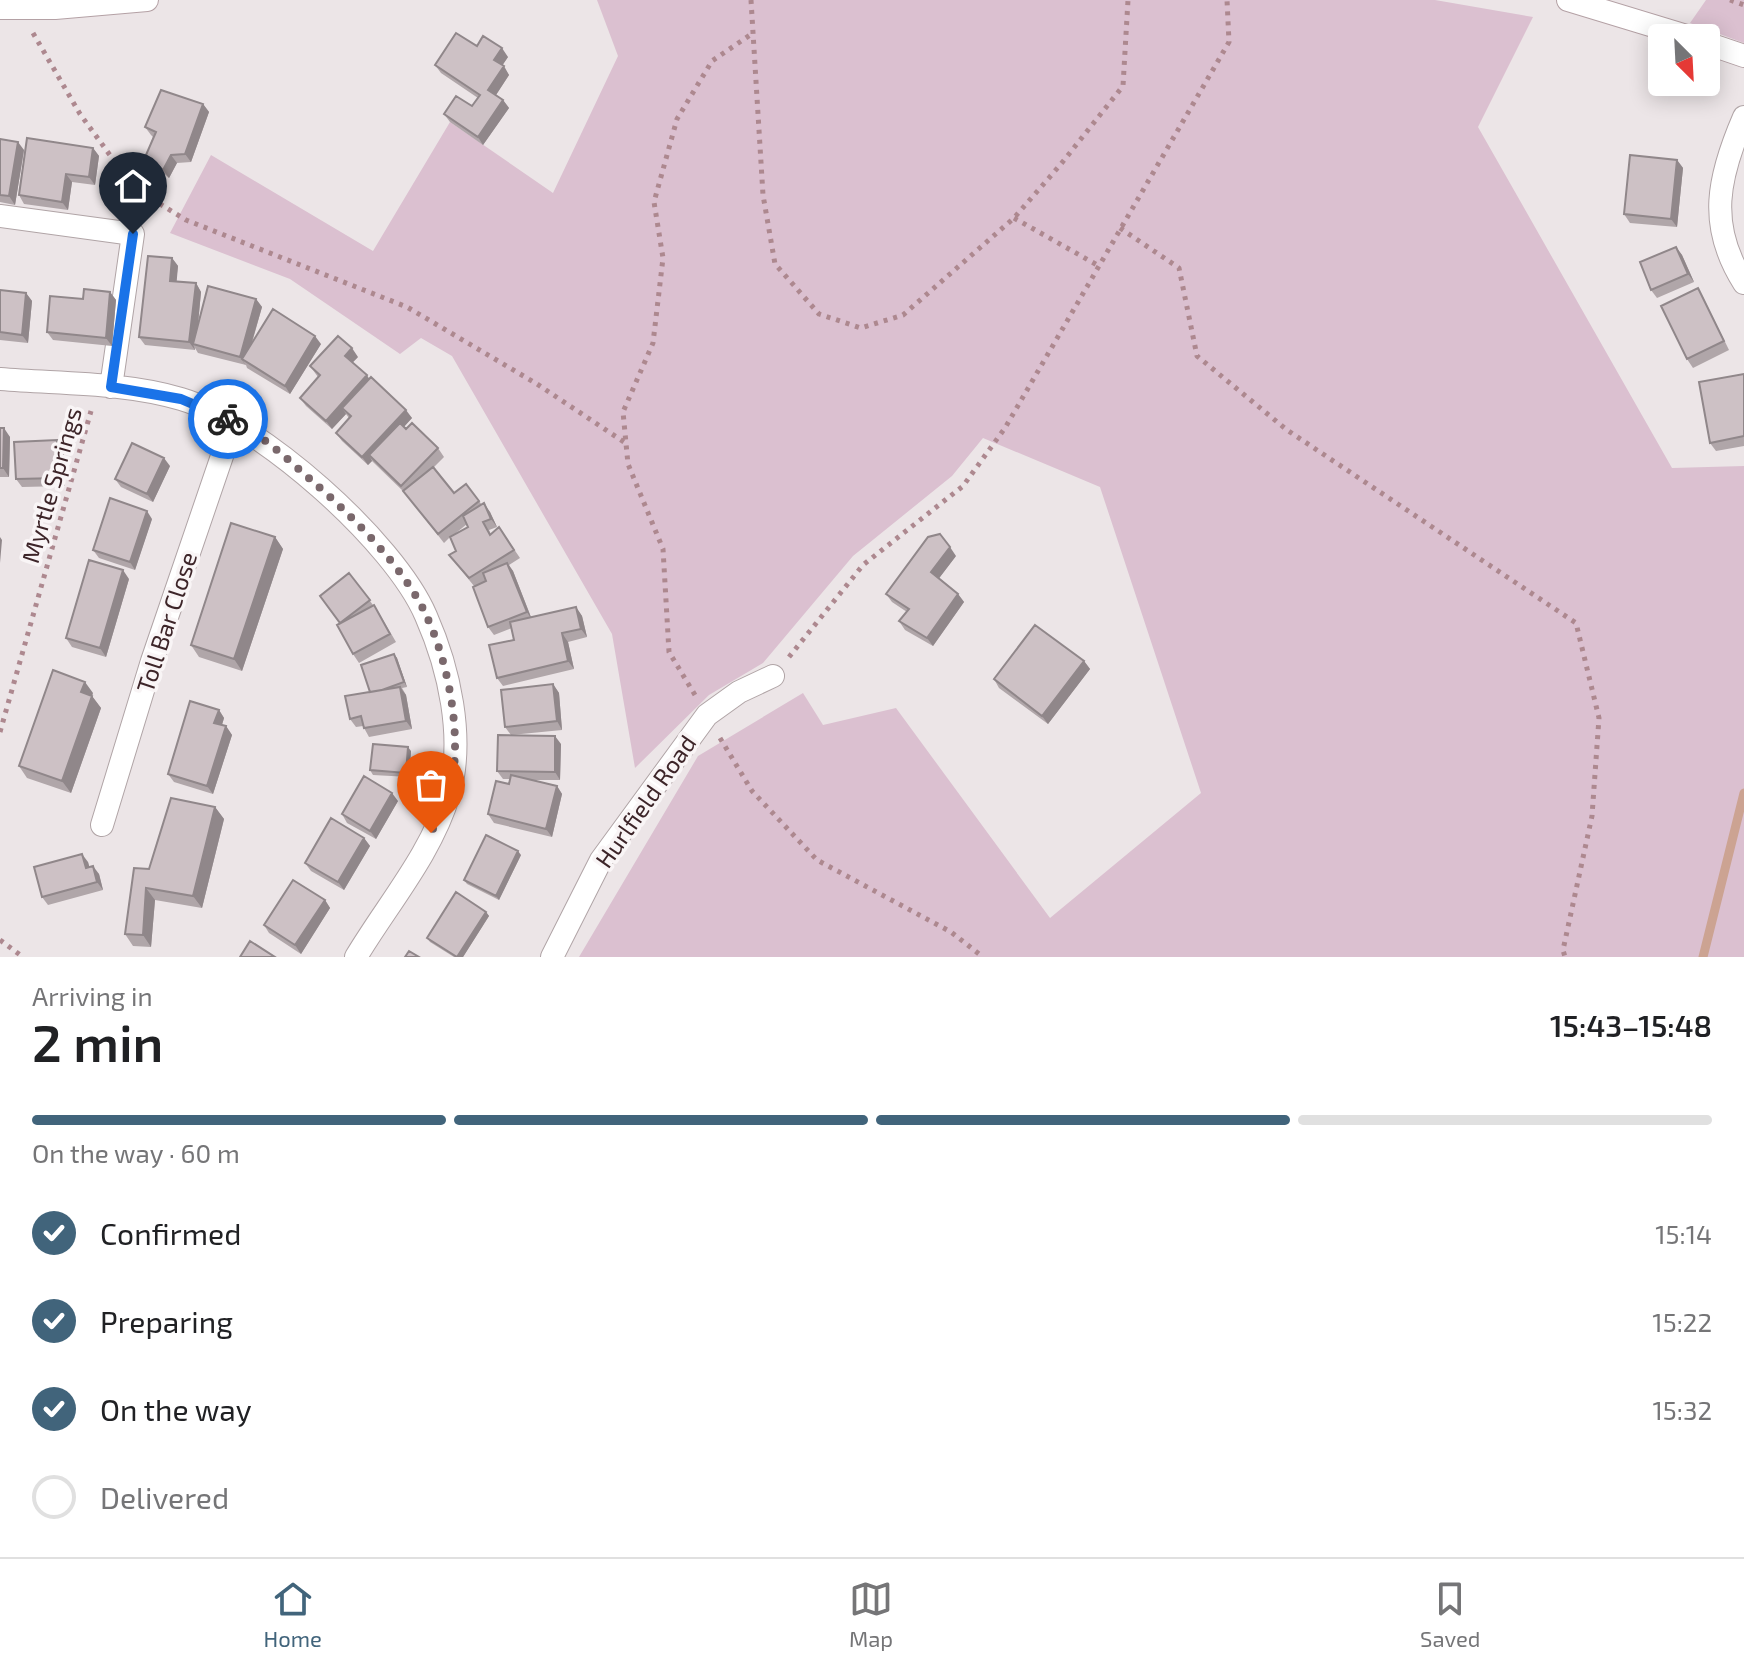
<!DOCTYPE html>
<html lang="en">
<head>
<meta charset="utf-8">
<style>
	body { margin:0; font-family:"Exo 2",sans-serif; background:#f6f6f6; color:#202124; height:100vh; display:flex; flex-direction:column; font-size:30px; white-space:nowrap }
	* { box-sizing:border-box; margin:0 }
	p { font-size:26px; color:#757577 }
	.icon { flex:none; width:44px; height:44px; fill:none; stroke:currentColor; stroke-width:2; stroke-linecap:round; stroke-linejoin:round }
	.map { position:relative; height:957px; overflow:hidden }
	.panel { display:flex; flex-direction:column; background:#fff; flex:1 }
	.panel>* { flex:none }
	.needle { width:52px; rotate:156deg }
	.buttons { position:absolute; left:1648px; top:24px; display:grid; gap:16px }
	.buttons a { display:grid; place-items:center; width:72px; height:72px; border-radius:8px; background:#fff; box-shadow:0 4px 20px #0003; font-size:40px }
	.pin { position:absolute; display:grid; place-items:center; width:68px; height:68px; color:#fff; margin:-82px -34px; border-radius:50% 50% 50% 0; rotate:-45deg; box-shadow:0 0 8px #0007 }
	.pin .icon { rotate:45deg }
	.courier { position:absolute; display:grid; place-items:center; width:80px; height:80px; margin:-40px; border:6px solid #1a73e8; border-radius:50%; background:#fff; color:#222; box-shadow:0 2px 10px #0007 }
	.overview em { font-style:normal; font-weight:600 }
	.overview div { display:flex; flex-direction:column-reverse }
	.overview { display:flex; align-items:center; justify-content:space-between; height:136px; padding:0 32px }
	h1 { font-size:52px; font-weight:600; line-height:60px }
	.bar { display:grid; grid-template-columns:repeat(4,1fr); gap:12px 8px; align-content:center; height:96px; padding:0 32px }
	.bar i { height:10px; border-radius:6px; background:#e0e0e0 }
	.bar .current { background:#41647b }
	.bar p { grid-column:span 4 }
	ol { padding:0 32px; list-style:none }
	li { display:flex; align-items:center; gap:24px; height:88px }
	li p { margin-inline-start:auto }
	li .icon { padding:8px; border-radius:50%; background:#41647b; color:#fff; stroke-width:4 }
	li:last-child { color:#757577 }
	li i { width:44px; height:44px; border:4px solid #e0e0e0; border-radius:50% }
	.dock { display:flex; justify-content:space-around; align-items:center; height:112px; border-top:2px solid #e0e0e0; background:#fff; font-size:22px; color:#757577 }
	.dock a { display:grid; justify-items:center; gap:4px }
	.dock .current { color:#41647b }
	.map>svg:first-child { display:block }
</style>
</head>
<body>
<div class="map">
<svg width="1744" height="957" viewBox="0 0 1744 957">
	<rect width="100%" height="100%" fill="#ece5e7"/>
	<!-- green -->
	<path fill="#dbc0d0" d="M597,0H1435L1533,17L1478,127L1672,468L1744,466V957H579L698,756L803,693L823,725L896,708L1050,918L1201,793L1100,487L983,438L952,476L853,556L763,663L709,695L635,768L612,634L452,356L421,338L400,354L290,279L170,233L211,155L373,251L450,122L553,193L618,56Z
		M1706,0H1744V43L1690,23Z"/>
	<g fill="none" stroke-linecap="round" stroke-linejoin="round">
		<!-- stream -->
		<path stroke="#cca392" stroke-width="9" d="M1703,957L1744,793"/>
		<!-- minor casing -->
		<g stroke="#b0a4a6" stroke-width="24">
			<path id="minor" d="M1744,117C1718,177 1707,225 1744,283
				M0,216L133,234L111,387
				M0,379C59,384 124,382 181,399C259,422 394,541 426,616C449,668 465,738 449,794C432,853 387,905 356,957
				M102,825L152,661L234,421
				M552,957L601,860L707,715L739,692L773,676"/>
		</g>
		<!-- secondary casing -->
		<g stroke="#b4a1a5" stroke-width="24">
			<path id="secondary" d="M1568,0L1693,38
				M0,8H55L147,0
				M1706,43L1744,56"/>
		</g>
		<!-- path -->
		<path stroke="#ad888f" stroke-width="5" stroke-dasharray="4 6" stroke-linecap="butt" d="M751,0L763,195L775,264L819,314L861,328L903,315L1014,218L1061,164L1123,86L1128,0
			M1730,0L1744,5
			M33,33L80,114L134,188L133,209
			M134,188L186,220L407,307L537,384L624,442
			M1014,218L1099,266
			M1120,228L1179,268L1197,356L1287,430L1576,623L1599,718L1592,816L1563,950L1565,957
			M789,657L863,565L963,486L1005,428L1229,42L1227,0
			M695,695L669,652L663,549L628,464L623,412L653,343L663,258L654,202L677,119L712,61L753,33
			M0,732L91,411
			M720,738L752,791L817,860L951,932L983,957
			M0,940L23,957"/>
		<!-- minor -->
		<use href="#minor" stroke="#fff" stroke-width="22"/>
		<!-- secondary -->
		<use href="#secondary" stroke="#fff" stroke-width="22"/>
	</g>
	<!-- wall -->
	<path fill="#b0a6a9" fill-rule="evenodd" d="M477,46L508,57L502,65L509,75L496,95L503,100L509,108L483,145L450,122L444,114L472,106L478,98L441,73L435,65Z
		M203,104L209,112L191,162L177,163L169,178L152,163L146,155L153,137L151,135L145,127Z
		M0,139L24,150L15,205L0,202Z
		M93,148L99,156L95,185L72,182L68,210L24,204L19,195Z
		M1677,160L1683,168L1677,227L1630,223L1624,214Z
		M1676,247L1682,255L1694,282L1657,298L1651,290Z
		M172,258L178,266L176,281L196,283L201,292L198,325L256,299L262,307L252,343L321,344L290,394L247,368L246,365L198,353L195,348V350L145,345L139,337Z
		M0,290L26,293L32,301L28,343L0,340Z
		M110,292L116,300L112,346L53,340L47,332L83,299Z
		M1703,297L1729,350L1693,368L1687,359Z
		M358,357L352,363L412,418L404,427L438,448L444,457L434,467L454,493L466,484L482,505L490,512L497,527L489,530L491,534L499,527L520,558L509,565L513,571L531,617L576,607L582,616L587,637L568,642L574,669L503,686L497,678L514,640L512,628L494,635L488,627L474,586L449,555L456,551L450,537L444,543L405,493L372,461L368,465L342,441L336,433L349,418L346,414L332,429L306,406L300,398L318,377L310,366ZM467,524L468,527L451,537Z
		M1744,374V446L1716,451L1710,443Z
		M0,428L10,437L9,477H0Z
		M57,440L63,449L65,486L22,487L16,479Z
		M170,466L153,502L121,487L115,479Z
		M152,519L135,570L99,558L93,550Z
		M275,537L283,549L242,671L199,657L191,645Z
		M956,556L939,578L958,594L964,602L933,646L905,630L899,621L907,612L892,602L886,594Z
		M349,573L379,613L396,642L359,663L353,654L340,623Z
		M129,579L106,657L72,647L66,638Z
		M394,654L397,658L407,687L402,688L406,695L412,729L369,737L363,726L356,727L350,719L370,692Z
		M1084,661L1090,669L1048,724L999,688L994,679Z
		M553,684L559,693L562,730L511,735L561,744L560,780H531L557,786L562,794L552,837L494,823L488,814L509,784L510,779H503L497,771L511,735L505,727Z
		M93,693L92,696L101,708L71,793L27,778L19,766Z
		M219,710L224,718L222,725L226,726L232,735L213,794L174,782L168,774Z
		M411,751L409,777L373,775L370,770Z
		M398,801L376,839L347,823L342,814Z
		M215,807L224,819L202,908L155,900L151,947L133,946L125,934L149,869Z
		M364,838L370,846L344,890L311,871L305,863Z
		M521,855L499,900L467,884L464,880Z
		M88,862L89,867L99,874L103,890L48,905L42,897Z
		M325,900L330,908L301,954L269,933L264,925Z
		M486,912L489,916L463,957H454L430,942L427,938Z"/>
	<!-- shaded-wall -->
	<path fill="#90878a" d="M502,48L508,57L500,69L494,60Z
		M504,66L509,75L494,98L488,90Z
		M503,100L509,108L483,145L478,137Z
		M203,104L209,112L191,162L185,154Z
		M18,142L24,150L15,205L9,196Z
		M93,148L99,156L95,185L89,177Z
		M171,155L177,163L169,178L163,170Z
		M1677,160L1683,168L1677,227L1671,219Z
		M66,174L72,182L68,210L62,202Z
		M1676,247L1682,255L1694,282L1688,274Z
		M172,258L178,266L176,289L170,281Z
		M196,283L201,292L196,345L193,344L195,350L189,342Z
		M110,292L116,300L112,346L106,338Z
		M26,293L32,301L28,343L22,335Z
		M256,299L262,307L246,362L242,359L246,366L240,357Z
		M315,336L321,344L290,394L285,386Z
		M352,348L358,357L351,364L345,356Z
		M367,375L372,384L342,408L346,414L332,429L326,421Z
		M406,410L412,418L373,460L369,455L372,461L368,465L362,457Z
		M4,428L10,437L9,477L3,468Z
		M57,440L63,449L65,486L59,478Z
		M164,458L170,466L153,502L147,494Z
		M484,503L490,512L497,527L491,519Z
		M147,511L152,519L135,570L130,562Z
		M0,537L2,540L0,563Z
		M275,537L283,549L242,671L234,659Z
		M950,547L956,556L937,581L931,572Z
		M507,563L513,571L532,620L527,612Z
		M123,570L129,579L106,657L100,648Z
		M958,594L964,602L933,646L927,638Z
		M576,607L582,616L587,637L581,629Z
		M562,633L568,642L574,669L568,661Z
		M394,654L397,658L407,687L404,682Z
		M1084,661L1090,669L1048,724L1042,716Z
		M85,682L93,693L89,704L81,692Z
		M553,684L559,693L562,730L557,721Z
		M400,687L406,695L412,729L406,721Z
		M92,696L101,708L71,793L62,781Z
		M219,710L224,718L220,731L214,723Z
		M226,726L232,735L213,794L207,786Z
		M555,736L561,744L560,780L555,772Z
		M408,747L411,751L409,777L406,773Z
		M557,786L562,794L552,837L546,829Z
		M392,793L398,801L376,839L370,831Z
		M215,807L224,819L202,908L193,896Z
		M364,838L370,846L344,890L338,882Z
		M518,851L521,855L499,900L496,896Z
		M82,854L88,862L92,876L86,868Z
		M93,866L99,874L103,890L97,882Z
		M146,888L155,900L151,947L143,935Z
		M325,900L330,908L301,954L295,945Z
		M486,912L489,916L463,957H457Z"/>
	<!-- building -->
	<path fill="#cdc1c5" stroke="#90878a" stroke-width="2" d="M456,33L477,46L483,36L502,48L494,60L504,66L488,90L503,100L478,137L444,114L456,96L472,106L480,95L435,65Z
		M161,90L203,104L185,154L171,155L163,170L146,155L156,132L145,127Z
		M27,138L93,148L89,177L66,174L62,202L19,195Z
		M0,139L18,142L9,196L0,195Z
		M1630,155L1677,160L1671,219L1624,214Z
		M1676,247L1688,274L1651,290L1640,262Z
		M148,256L172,258L170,281L196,283L189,342L139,337Z
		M208,286L256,299L240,357L193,344Z
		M1698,288L1724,341L1687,359L1661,306Z
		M84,289L110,292L106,338L47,332L50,296L83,299Z
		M0,290L26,293L22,335L0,332Z
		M273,309L315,336L285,386L242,359Z
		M338,336L352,348L345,356L367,375L326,421L300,398L320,375L310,366Z
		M1744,374V436L1710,443L1699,382Z
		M371,377L406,410L362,457L336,433L351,416L342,408Z
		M400,423L406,429L412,423L438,448L401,486L369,455Z
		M0,428H4L3,468H0Z
		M57,440L59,478L16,479L14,442Z
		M132,443L164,458L147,494L115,479Z
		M433,467L454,493L466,484L479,501L438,534L403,491Z
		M110,498L147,511L130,562L93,550Z
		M484,503L491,519L483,522L490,535L499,527L514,550L469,578L449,555L456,551L450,537L468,527L463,516Z
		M231,523L275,537L234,659L191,645Z
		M940,534L950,547L931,572L958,594L927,638L899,621L909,609L886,594L928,537Z
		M89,560L123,570L100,648L66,638Z
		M507,563L527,612L488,627L473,587L486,581L483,573Z
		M349,573L370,600L340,623L320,596Z
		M374,605L390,634L353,654L337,625Z
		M576,607L581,629L562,633L568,661L497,678L489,645L514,640L510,622Z
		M1035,625L1084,661L1042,716L994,679Z
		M394,654L404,682L382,690L370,692L361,665Z
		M53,670L85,682L81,692L92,696L62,781L19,766Z
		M553,684L557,721L505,727L501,690Z
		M400,687L406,721L364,728L361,716L350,719L345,696Z
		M190,701L219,710L214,723L226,726L207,786L168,774Z
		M498,735L555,736V772L497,771Z
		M373,744L408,747L406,773L370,770Z
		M511,775L557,786L546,829L488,814L496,781L509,784Z
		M364,776L392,793L370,831L342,814Z
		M171,798L215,807L193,896L146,888L143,935L125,934L134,868L149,869Z
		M331,818L364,838L338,882L305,863Z
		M486,835L518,851L496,896L464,880Z
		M82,854L86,868L93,866L97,882L42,897L34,867Z
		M293,880L325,900L295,945L264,925Z
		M456,892L486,912L457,957L427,938Z
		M250,941L275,957H240Z
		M409,951L419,957H405Z"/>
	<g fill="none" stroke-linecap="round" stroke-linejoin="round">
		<!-- done -->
		<path stroke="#7a686c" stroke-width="8" stroke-dasharray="0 14.4" d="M228,419C260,432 286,458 311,480C351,515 404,567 426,615C449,663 464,742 449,794C445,807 437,820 431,833"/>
		<!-- route -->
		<path stroke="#1a73e8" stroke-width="10" d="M133,234L111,387L181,399L228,419"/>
	</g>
	<g text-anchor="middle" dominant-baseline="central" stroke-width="7" stroke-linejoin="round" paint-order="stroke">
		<!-- street labels -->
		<g font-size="24" fill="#3d2529" stroke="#f9f5f6">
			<text transform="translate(51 485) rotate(-74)">Myrtle Springs</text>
			<text transform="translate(166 622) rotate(-72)">Toll Bar Close</text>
			<text transform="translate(645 801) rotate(-55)">Hurlfield Road</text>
		</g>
	</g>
</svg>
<div class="buttons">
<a><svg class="needle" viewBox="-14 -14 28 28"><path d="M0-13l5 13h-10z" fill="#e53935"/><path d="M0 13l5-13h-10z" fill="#757577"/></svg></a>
</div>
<div class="pin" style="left:431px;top:833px;background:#ea580c"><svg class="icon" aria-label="bag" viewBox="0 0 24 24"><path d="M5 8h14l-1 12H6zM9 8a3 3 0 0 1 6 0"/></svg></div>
<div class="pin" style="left:133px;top:234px;background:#1f2937"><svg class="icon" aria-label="home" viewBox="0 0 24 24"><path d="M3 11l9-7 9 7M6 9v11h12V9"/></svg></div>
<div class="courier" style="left:228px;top:419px"><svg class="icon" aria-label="bike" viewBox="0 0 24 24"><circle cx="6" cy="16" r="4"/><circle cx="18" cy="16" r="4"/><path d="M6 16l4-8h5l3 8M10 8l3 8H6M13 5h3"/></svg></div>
</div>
<section class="panel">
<div class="overview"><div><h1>2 min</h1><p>Arriving in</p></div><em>15:43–15:48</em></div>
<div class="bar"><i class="current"></i><i class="current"></i><i class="current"></i><i></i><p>On the way · 60 m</p></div>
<ol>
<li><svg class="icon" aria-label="check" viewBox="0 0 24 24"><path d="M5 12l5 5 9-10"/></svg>Confirmed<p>15:14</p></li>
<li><svg class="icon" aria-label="check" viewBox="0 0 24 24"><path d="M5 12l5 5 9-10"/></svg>Preparing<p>15:22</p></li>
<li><svg class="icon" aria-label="check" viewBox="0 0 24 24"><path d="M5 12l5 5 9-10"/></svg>On the way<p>15:32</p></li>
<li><i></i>Delivered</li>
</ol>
</section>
<nav class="dock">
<a class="current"><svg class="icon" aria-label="home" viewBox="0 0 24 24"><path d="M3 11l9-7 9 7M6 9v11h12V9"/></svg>Home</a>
<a><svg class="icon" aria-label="map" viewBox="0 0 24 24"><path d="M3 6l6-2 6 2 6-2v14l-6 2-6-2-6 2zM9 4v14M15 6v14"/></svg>Map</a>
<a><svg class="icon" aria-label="saved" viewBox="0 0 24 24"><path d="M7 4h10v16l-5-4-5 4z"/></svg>Saved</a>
</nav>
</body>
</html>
